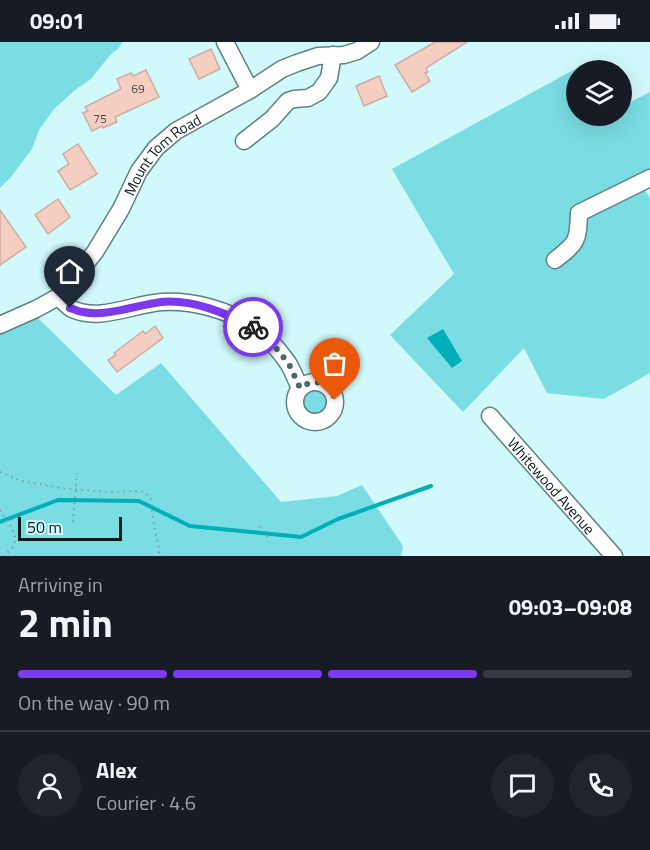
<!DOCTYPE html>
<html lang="en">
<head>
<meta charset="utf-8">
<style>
	body { margin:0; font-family:"Titillium Web",sans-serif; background:#20242c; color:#f1f3f6; height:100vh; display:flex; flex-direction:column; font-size:22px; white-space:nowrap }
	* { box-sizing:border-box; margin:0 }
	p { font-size:20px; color:#9ea1a6 }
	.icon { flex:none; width:33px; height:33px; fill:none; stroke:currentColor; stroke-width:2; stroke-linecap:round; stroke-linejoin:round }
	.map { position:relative; height:514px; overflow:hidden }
	.sheet { display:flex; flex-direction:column; background:#171b24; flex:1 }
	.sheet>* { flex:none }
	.fabs { position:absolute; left:566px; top:18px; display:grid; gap:12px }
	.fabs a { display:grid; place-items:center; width:66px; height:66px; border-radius:50%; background:#171b24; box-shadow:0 6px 24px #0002; font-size:30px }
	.scale { position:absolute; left:18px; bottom:15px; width:104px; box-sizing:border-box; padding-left:6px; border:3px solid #0c1b1b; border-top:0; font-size:16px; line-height:21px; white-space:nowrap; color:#0c1b1b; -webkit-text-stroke:4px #d1f8fa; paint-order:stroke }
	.pin { position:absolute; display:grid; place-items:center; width:51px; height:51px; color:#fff; margin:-62px -26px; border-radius:50% 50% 50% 0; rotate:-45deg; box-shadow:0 0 6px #0007 }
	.pin .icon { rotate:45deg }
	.courier { position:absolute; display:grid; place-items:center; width:60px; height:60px; margin:-30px; border:4px solid #7c3aed; border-radius:50%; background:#fff; color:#222; box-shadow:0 2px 8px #0007 }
	.headline em { font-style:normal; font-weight:700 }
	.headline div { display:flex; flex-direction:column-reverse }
	.headline { display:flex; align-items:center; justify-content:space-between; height:102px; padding:0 18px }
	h1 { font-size:39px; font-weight:700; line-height:45px }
	.bar { display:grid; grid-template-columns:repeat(4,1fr); gap:9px 6px; align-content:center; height:72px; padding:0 18px }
	.bar i { height:8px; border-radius:4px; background:#363941 }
	.bar .on { background:#7c3aed }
	.bar p { grid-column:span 4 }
	.line { display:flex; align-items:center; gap:15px; padding:0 18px; border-top:2px solid #363941 }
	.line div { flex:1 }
	.round { display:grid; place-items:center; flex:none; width:63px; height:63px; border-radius:32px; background:#20242c }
	.status { display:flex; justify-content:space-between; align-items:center; height:42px; padding:0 30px; background:#171b24; direction:ltr }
	.status svg { height:16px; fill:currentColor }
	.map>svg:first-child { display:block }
</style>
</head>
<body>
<div class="status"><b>09:01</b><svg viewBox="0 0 49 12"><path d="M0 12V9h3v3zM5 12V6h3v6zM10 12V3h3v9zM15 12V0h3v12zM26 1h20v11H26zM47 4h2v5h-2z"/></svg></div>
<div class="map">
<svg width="650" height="514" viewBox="0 0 650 514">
	<rect width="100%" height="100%" fill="#d1f8fa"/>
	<!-- green -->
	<path fill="#79dde3" d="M0,0H122L119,6L110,13L91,37L75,48L54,67L39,88L32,107L11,135L0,146Z
		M588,20L594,28H576V74H621V62L623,64L650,50V128L637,136L650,156V331L604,357L547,351L524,306L463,370L390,293L454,232L392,127Z
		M36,274L116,353L161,321L281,460L337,454L362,443L403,504L401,514H0V288Z
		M297 359a17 17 0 1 1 34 0a17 17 0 1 1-34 0Z"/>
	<!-- water -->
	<path fill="#00afb7" d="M443,287L462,319L452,326L427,296Z"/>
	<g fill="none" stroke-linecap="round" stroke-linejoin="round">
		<!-- stream -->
		<path stroke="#00afb7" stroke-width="4" d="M0,480L58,458L139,459L190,484L301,495L338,477L431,444"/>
	</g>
	<!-- building -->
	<path fill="#f4cec0" stroke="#cdada2" stroke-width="1.5" d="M435,0H467L426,26L428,30L425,31L430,39L412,50L395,23Z
		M211,7L220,27L199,37L189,17Z
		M146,28L159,55L115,75L117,80L103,86L102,84L92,89L83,71L88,69L85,65L121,47L117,37L131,31L133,34Z
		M379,34L387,54L364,64L356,44Z
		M78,102L97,132L70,148L58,129L69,122L63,112Z
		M58,157L70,175L48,192L35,173Z
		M0,168L26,205L0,223Z
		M155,284L163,296L117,330L108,318L116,313L114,311L143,289L145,292Z"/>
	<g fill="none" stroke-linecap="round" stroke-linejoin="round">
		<!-- minor casing -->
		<g stroke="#5e8183" stroke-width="19">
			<g id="minor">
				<path d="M225,0L250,48"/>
				<path d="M244,99L272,77L288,59L294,57L308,56L319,50L329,36L333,13"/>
				<path d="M555,218C578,200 578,199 579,171L650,136"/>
				<path d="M58,255C63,259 67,264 72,267C100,280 133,262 162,260C192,258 229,268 253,285C267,294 279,308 288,321C293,329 296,338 300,346"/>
				<path id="s1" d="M0,283L36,267L58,255L95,210L121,167L139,129L156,106L176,89L250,48L282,27L297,21L318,14L344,13L357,9L371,0"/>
				<circle cx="315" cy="360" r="20"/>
				<path id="s2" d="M490,374L614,514"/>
			</g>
		</g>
		<!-- path -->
		<path stroke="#819e9f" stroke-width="2" stroke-dasharray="1.5 4.5" stroke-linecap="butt" d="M0,430L21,439L68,447L108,450L137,449L144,450L150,455L151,459L152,471L160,514
			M0,468L12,486L16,498L12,506L4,514
			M260,484L269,497"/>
		<!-- minor -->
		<use href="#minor" stroke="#fff" stroke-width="16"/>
		<!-- path-bridge -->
		<path stroke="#819e9f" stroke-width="2" stroke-dasharray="1.5 4.5" stroke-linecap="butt" d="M73,480L77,431"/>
	</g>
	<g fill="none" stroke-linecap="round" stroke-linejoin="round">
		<!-- done -->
		<path stroke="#516869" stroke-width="6" stroke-dasharray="0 10.8" d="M253,285L272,301L289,322L300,346C315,335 331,341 335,358"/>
		<!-- route -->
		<path stroke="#7c3aed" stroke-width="8" d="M70,266C74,267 78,270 83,270C106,275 137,263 161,260C193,257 225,271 253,285"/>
	</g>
	<g text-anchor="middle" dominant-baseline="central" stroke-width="4.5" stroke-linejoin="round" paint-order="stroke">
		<!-- number labels -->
		<g font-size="12" fill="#464844">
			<text x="138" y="46">69</text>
			<text x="100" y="76">75</text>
		</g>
		<!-- street labels -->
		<g font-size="15" fill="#0c1b1b" stroke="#d1f8fa">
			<text stroke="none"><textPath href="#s1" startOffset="243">Mount Tom Road</textPath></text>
			<text stroke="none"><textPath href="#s2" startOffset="93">Whitewood Avenue</textPath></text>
		</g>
	</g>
</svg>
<div class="fabs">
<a><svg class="icon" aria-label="layers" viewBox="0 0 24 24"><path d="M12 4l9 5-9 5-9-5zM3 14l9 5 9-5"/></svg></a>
</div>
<div class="scale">50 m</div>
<div class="pin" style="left:335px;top:358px;background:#ea580c"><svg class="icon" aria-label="bag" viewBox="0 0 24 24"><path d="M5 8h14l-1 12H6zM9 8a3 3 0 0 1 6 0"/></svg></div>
<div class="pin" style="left:70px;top:266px;background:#1f2937"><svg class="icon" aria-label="home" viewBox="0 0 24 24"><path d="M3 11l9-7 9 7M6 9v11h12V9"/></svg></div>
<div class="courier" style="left:253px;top:285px"><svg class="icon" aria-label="bike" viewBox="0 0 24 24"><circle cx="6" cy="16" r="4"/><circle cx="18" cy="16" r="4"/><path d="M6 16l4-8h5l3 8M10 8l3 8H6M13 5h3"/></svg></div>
</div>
<section class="sheet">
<div class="headline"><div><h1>2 min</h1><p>Arriving in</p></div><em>09:03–09:08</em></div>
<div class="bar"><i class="on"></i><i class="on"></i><i class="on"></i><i></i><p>On the way · 90 m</p></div>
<div class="line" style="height:108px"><a class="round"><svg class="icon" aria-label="person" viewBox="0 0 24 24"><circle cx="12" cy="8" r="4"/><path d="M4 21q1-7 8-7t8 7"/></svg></a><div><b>Alex</b><p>Courier · 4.6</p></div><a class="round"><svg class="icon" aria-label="chat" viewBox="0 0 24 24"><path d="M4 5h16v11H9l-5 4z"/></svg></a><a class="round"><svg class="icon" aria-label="phone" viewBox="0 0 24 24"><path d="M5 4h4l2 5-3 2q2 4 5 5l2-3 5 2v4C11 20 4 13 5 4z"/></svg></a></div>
</section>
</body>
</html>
